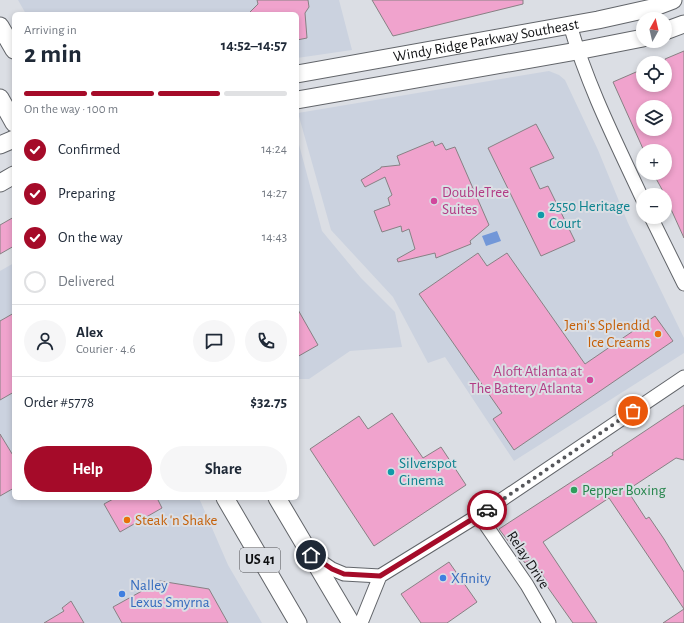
<!DOCTYPE html>
<html lang="en">
<head>
<meta charset="utf-8">
<style>
	body { margin:0; font-family:"Alegreya Sans",sans-serif; background:#f6f6f7; color:#1f2937; height:100vh; display:flex; flex-direction:column; font-size:15px; white-space:nowrap }
	* { box-sizing:border-box; margin:0 }
	p { font-size:13px; color:#747a83 }
	.icon { flex:none; width:22px; height:22px; fill:none; stroke:currentColor; stroke-width:2; stroke-linecap:round; stroke-linejoin:round }
	.map { position:relative; flex:1; overflow:hidden }
	.sheet { position:absolute; left:12px; top:12px; width:287px; height:488px; display:flex; flex-direction:column; background:#fff; border-radius:6px; box-shadow:0 2px 6px #0003 }
	.sheet>* { flex:none }
	.needle { width:26px; rotate:8deg }
	.fabs { position:absolute; left:636px; top:12px; display:grid; gap:8px }
	.fabs a { display:grid; place-items:center; width:36px; height:36px; border-radius:50%; background:#fff; box-shadow:0 2px 6px #0003; font-size:20px }
	.pin { position:absolute; display:grid; place-items:center; width:34px; height:34px; color:#fff; margin:-17px; border:2px solid #fff; border-radius:50%; box-shadow:0 1px 4px #0007 }
	.courier { position:absolute; display:grid; place-items:center; width:40px; height:40px; margin:-20px; border:3px solid #a50b29; border-radius:50%; background:#fff; color:#222; box-shadow:0 1px 5px #0007 }
	.headline em { font-style:normal; font-weight:600 }
	.headline div { display:flex; flex-direction:column-reverse }
	.headline { display:flex; align-items:center; justify-content:space-between; height:68px; padding:0 12px }
	h1 { font-size:26px; font-weight:600; line-height:30px }
	.bar { display:grid; grid-template-columns:repeat(4,1fr); gap:6px 4px; align-content:center; height:48px; padding:0 12px }
	.bar i { height:5px; border-radius:3px; background:#e0e1e3 }
	.bar .selected { background:#a50b29 }
	.bar p { grid-column:span 4 }
	.line { display:flex; align-items:center; gap:10px; padding:0 12px; border-top:1px solid #e0e1e3 }
	.line div { flex:1 }
	.round { display:grid; place-items:center; flex:none; width:42px; height:42px; border-radius:21px; background:#f6f6f7 }
	ol { padding:0 12px; list-style:none }
	li { display:flex; align-items:center; gap:12px; height:44px }
	li p { margin-inline-start:auto }
	li .icon { padding:4px; border-radius:50%; background:#a50b29; color:#fff; stroke-width:4 }
	li:last-child { color:#747a83 }
	li i { width:22px; height:22px; border:2px solid #e0e1e3; border-radius:50% }
	.cta { display:flex; gap:8px; margin-top:auto; padding:8px 12px }
	.cta a { flex:1; height:46px; border-radius:24px; background:#a50b29; color:#fff; font-size:16px; font-weight:600; line-height:46px; text-align:center }
	.cta a+a { background:#f6f6f7; color:#1f2937 }
	.map>svg:first-child { display:block }
</style>
</head>
<body>
<div class="map">
<svg width="684" height="623" viewBox="0 0 684 623">
	<rect width="100%" height="100%" fill="#dbdee4"/>
	<!-- built -->
	<path fill="#cbd2df" d="M18,0H339L352,50L297,58V14H26Z
		M549,71L559,75L565,80L598,150L628,223L684,338V353L514,461L445,357L428,363L393,297L331,230L298,113Z
		M297,137L322,231L361,278L395,312L402,347L350,351L309,379H297Z
		M14,263V498H199L228,565L262,623H0V271Z"/>
	<!-- water -->
	<path fill="#7297d8" d="M497,231L501,241L486,246L482,236Z"/>
	<!-- building -->
	<path fill="#f0a3cd" stroke="#878184" fill-rule="evenodd" d="M257,0H308L309,7L305,13L307,38L297,40V14H248L258,4Z
		M372,0H523V4L393,36Z
		M684,51V238L670,207L671,206L653,173H665V151H644L613,82L643,69V85H665V59ZM643,107H665V129H643Z
		M536,124L554,158L530,168L540,189L548,186L575,241L541,256L488,148Z
		M433,141L435,146L442,143L446,150L455,147L489,225L470,241L471,244L436,258L435,253L398,262L397,259L415,249L409,229L402,232L401,226L382,232L374,211L390,205L388,198L392,195L385,177L365,187L361,180L381,168V167L400,165L397,156Z
		M14,217V246L0,254V225Z
		M478,253L487,266L507,253L585,364L655,316L673,341L514,450L493,419L502,413L419,294Z
		M297,308L318,345L297,357Z
		M14,313V392L0,400V321Z
		M684,405V460L676,458L632,487L631,496L646,519L649,517L664,539L684,572V623H663L684,609L609,498L543,542L597,623H573L544,582L546,580L532,559L525,563L499,529L613,455L612,453Z
		M392,413L423,458L441,447L466,485L374,546L310,449L359,416L368,429Z
		M0,434L14,457V488L0,496Z
		M115,498H157L162,508L120,532L104,504Z
		M449,562L477,602L447,623H421L401,594Z
		M160,581L209,589L228,623H122L113,607Z
		M71,601L84,623H44L64,611L62,608Z"/>
	<g fill="none" stroke-linecap="round" stroke-linejoin="round">
		<!-- minor casing -->
		<g stroke="#62656a" stroke-width="15">
			<path id="minor" d="M570,25C588,87 616,142 643,200
				M651,217L684,284
				M479,515L527,585L549,623
				M313,556L332,569L344,574L380,576L479,515L684,377
				M361,623L380,576"/>
		</g>
		<!-- major casing -->
		<g stroke="#62656a" stroke-width="19">
			<g id="major">
				<path d="M0,26L14,50"/>
				<path d="M665,31L684,24"/>
				<path id="s1" d="M297,74L598,20L652,8L673,0"/>
				<path d="M0,98L14,123"/>
				<path d="M297,100L577,51L643,38"/>
				<path d="M0,145L14,139"/>
				<path d="M0,183L14,175"/>
				<path d="M225,498L298,623"/>
				<path d="M277,498L351,623"/>
			</g>
		</g>
		<!-- minor -->
		<use href="#minor" stroke="#fff" stroke-width="13"/>
		<!-- major -->
		<use href="#major" stroke="#fff" stroke-width="17"/>
	</g>
	<g fill="none" stroke-linecap="round" stroke-linejoin="round">
		<!-- done -->
		<path stroke="#56575b" stroke-width="4" stroke-dasharray="0 7.2" d="M487,510L633,411"/>
		<!-- route -->
		<path stroke="#a50b29" stroke-width="5" d="M311,555L332,569L344,574L380,576L487,510"/>
	</g>
	<!-- markers -->
	<g fill="#d1479c" stroke="#dbdee4" stroke-width="1.5">
		<circle cx="434" cy="201" r="4"/>
		<circle cx="590" cy="380" r="4"/>
	</g>
	<g fill="#0f9aa8" stroke="#dbdee4" stroke-width="1.5">
		<circle cx="541" cy="215" r="4"/>
		<circle cx="391" cy="472" r="4"/>
	</g>
	<g fill="#e8710a" stroke="#dbdee4" stroke-width="1.5">
		<circle cx="658" cy="334" r="4"/>
		<circle cx="127" cy="520" r="4"/>
	</g>
	<circle fill="#2e9e5b" stroke="#dbdee4" stroke-width="1.5" cx="574" cy="490" r="4"/>
	<g fill="#3f7fe0" stroke="#dbdee4" stroke-width="1.5">
		<circle cx="443" cy="578" r="4"/>
		<circle cx="122" cy="594" r="4"/>
	</g>
	<g text-anchor="middle" dominant-baseline="central" stroke-width="4" stroke-linejoin="round" paint-order="stroke">
		<!-- shield labels -->
		<rect fill="#dbdee4" stroke="#4c4d50" stroke-width="1" x="240" y="548" width="40" height="24" rx="3"/>
		<g font-size="14" font-weight="bold" fill="#0e0f11">
			<text x="260" y="560">US 41</text>
		</g>
		<!-- street labels -->
		<g font-size="15" fill="#0e0f11" stroke="#dbdee4">
			<text stroke="none"><textPath href="#s1" startOffset="192">Windy Ridge Parkway Southeast</textPath></text>
			<text transform="translate(528 560) rotate(57)">Relay Drive</text>
		</g>
		<!-- hotel labels -->
		<g font-size="15" fill="#b23c85" stroke="#dbdee4" text-anchor="start">
			<text x="442" y="192">DoubleTree<tspan x="442" dy="17">Suites</tspan></text>
			<text x="582" y="371" text-anchor="end">Aloft Atlanta at<tspan x="582" dy="17">The Battery Atlanta</tspan></text>
		</g>
		<!-- culture labels -->
		<g font-size="15" fill="#0d838f" stroke="#dbdee4" text-anchor="start">
			<text x="549" y="206">2550 Heritage<tspan x="549" dy="17">Court</tspan></text>
			<text x="399" y="463">Silverspot<tspan x="399" dy="17">Cinema</tspan></text>
		</g>
		<!-- food labels -->
		<g font-size="15" fill="#c56008" stroke="#dbdee4" text-anchor="end">
			<text x="650" y="325">Jeni's Splendid<tspan x="650" dy="17">Ice Creams</tspan></text>
			<text x="135" y="520" text-anchor="start">Steak 'n Shake</text>
		</g>
		<!-- leisure labels -->
		<g font-size="15" fill="#27864d" stroke="#dbdee4" text-anchor="start">
			<text x="582" y="490">Pepper Boxing</text>
		</g>
		<!-- shop labels -->
		<g font-size="15" fill="#366cbe" stroke="#dbdee4" text-anchor="start">
			<text x="451" y="578">Xfinity</text>
			<text x="130" y="585">Nalley<tspan x="130" dy="17">Lexus Smyrna</tspan></text>
		</g>
	</g>
</svg>
<div class="fabs">
<a><svg class="needle" viewBox="-14 -14 28 28"><path d="M0-13l5 13h-10z" fill="#e53935"/><path d="M0 13l5-13h-10z" fill="#747a83"/></svg></a>
<a><svg class="icon" aria-label="locate" viewBox="0 0 24 24"><circle cx="12" cy="12" r="6"/><path d="M12 2v4M12 18v4M2 12h4M18 12h4"/></svg></a>
<a><svg class="icon" aria-label="layers" viewBox="0 0 24 24"><path d="M12 4l9 5-9 5-9-5zM3 14l9 5 9-5"/></svg></a>
<a>+</a>
<a>−</a>
</div>
<div class="pin" style="left:633px;top:411px;background:#ea580c"><svg class="icon" aria-label="bag" viewBox="0 0 24 24"><path d="M5 8h14l-1 12H6zM9 8a3 3 0 0 1 6 0"/></svg></div>
<div class="pin" style="left:311px;top:555px;background:#1f2937"><svg class="icon" aria-label="home" viewBox="0 0 24 24"><path d="M3 11l9-7 9 7M6 9v11h12V9"/></svg></div>
<div class="courier" style="left:487px;top:510px"><svg class="icon" aria-label="car" viewBox="0 0 24 24"><path d="M5 17H2v-5l4-1 3-4h7l3 4 3 1v5h-3M9 17h6M6 11h13"/><circle cx="7" cy="17" r="2"/><circle cx="17" cy="17" r="2"/></svg></div>
<section class="sheet">
<div class="headline"><div><h1>2 min</h1><p>Arriving in</p></div><em>14:52–14:57</em></div>
<div class="bar"><i class="selected"></i><i class="selected"></i><i class="selected"></i><i></i><p>On the way · 100 m</p></div>
<ol>
<li><svg class="icon" aria-label="check" viewBox="0 0 24 24"><path d="M5 12l5 5 9-10"/></svg>Confirmed<p>14:24</p></li>
<li><svg class="icon" aria-label="check" viewBox="0 0 24 24"><path d="M5 12l5 5 9-10"/></svg>Preparing<p>14:27</p></li>
<li><svg class="icon" aria-label="check" viewBox="0 0 24 24"><path d="M5 12l5 5 9-10"/></svg>On the way<p>14:43</p></li>
<li><i></i>Delivered</li>
</ol>
<div class="line" style="height:72px"><a class="round"><svg class="icon" aria-label="person" viewBox="0 0 24 24"><circle cx="12" cy="8" r="4"/><path d="M4 21q1-7 8-7t8 7"/></svg></a><div><b>Alex</b><p>Courier · 4.6</p></div><a class="round"><svg class="icon" aria-label="chat" viewBox="0 0 24 24"><path d="M4 5h16v11H9l-5 4z"/></svg></a><a class="round"><svg class="icon" aria-label="phone" viewBox="0 0 24 24"><path d="M5 4h4l2 5-3 2q2 4 5 5l2-3 5 2v4C11 20 4 13 5 4z"/></svg></a></div>
<div class="line" style="height:52px"><div>Order #5778</div><b>$32.75</b></div>
<div class="cta"><a>Help</a><a>Share</a></div>
</section>
</div>
</body>
</html>
